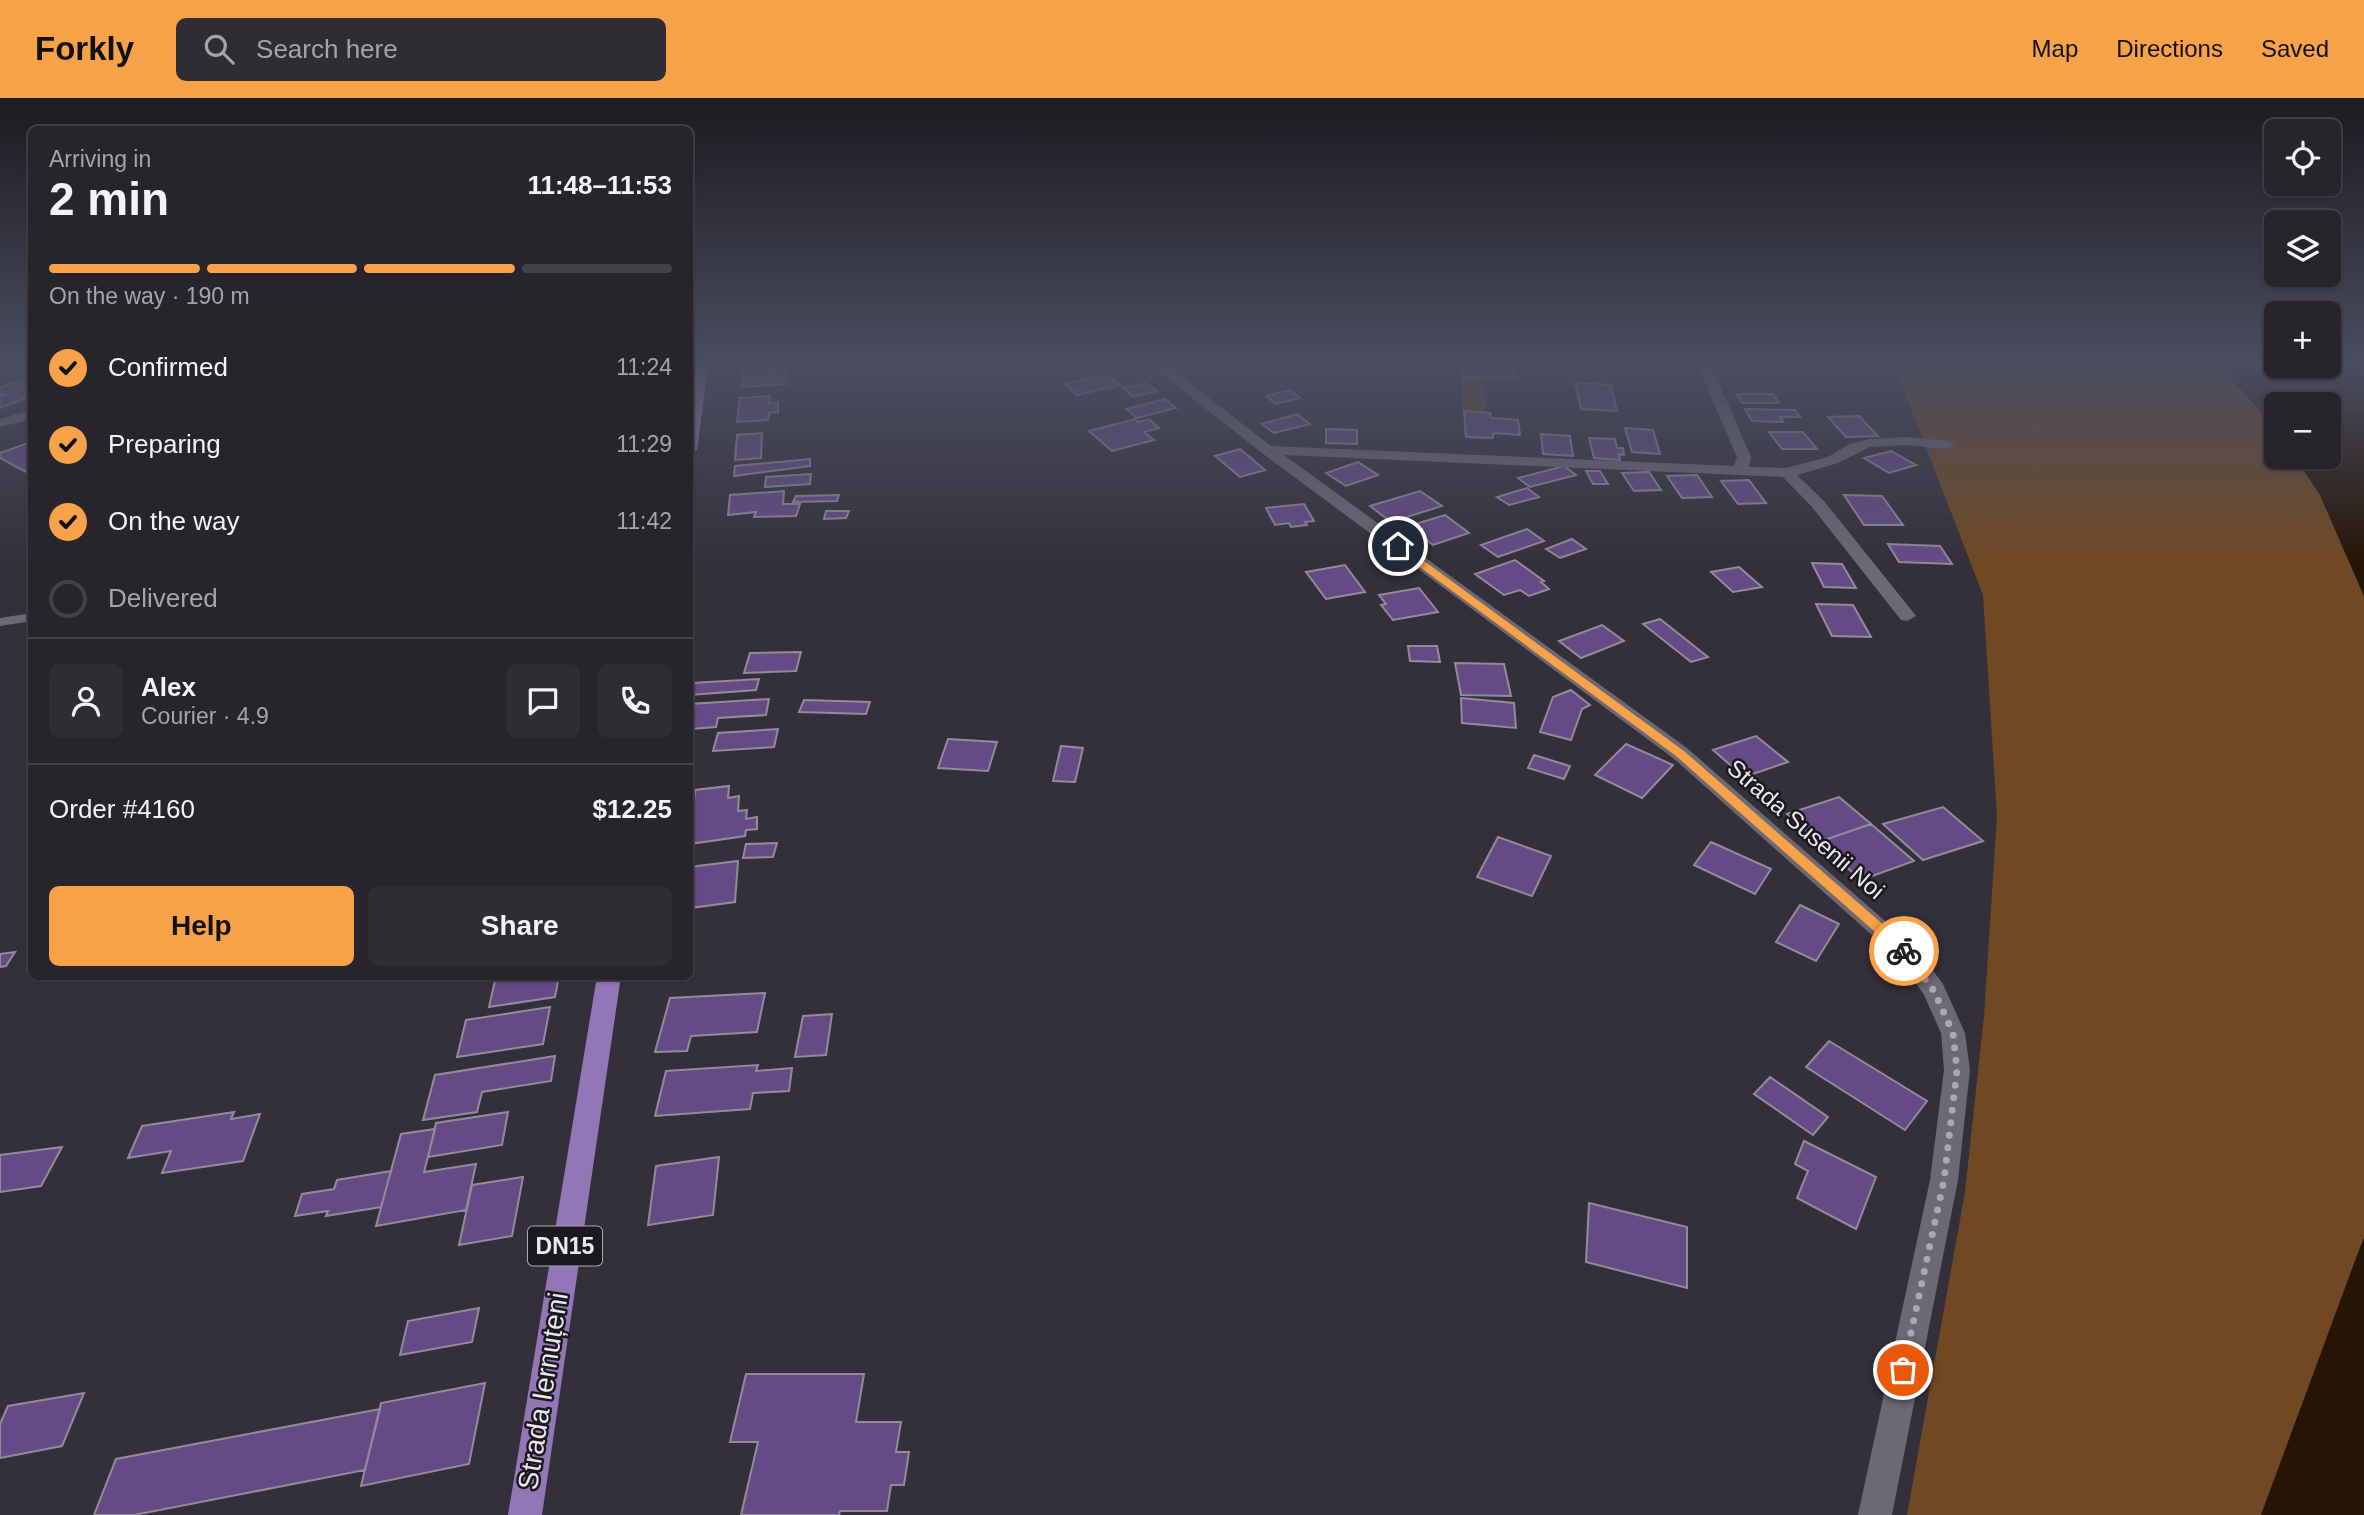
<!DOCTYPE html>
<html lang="en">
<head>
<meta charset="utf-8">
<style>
	body { margin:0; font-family:Arial,sans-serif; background:#2f2c34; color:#f1f3f6; height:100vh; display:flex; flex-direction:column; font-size:26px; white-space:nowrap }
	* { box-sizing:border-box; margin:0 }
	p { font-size:23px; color:#a4a4a9 }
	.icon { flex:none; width:38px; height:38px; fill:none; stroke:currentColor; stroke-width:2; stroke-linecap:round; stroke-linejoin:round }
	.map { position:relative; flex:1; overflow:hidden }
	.sheet { position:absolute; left:28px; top:28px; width:665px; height:854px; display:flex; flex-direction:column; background:#27242c; border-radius:10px; box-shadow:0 2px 5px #0004,0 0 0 2px #434148 }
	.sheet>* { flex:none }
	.buttons { position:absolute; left:2264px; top:21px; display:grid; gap:14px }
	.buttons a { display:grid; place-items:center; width:77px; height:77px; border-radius:10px; background:#27242c; box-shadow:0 2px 5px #0004,0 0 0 2px #434148; font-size:35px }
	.pin { position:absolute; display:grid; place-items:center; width:60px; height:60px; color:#fff; margin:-30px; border:4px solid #fff; border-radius:50%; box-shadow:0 2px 7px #0007 }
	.courier { position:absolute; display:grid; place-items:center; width:70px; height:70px; margin:-35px; border:5px solid #f7a149; border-radius:50%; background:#fff; color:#222; box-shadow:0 2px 9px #0007 }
	.summary em { font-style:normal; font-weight:700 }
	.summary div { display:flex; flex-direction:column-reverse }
	.summary { display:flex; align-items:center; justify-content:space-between; height:119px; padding:0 21px }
	h1 { font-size:46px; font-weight:700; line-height:52px }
	.bar { display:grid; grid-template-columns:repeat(4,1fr); gap:10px 7px; align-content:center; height:84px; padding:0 21px }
	.bar i { height:9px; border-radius:5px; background:#434148 }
	.bar .current { background:#f7a149 }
	.bar p { grid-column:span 4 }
	.line { display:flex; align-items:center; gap:18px; padding:0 21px; border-top:2px solid #434148 }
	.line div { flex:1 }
	.round { display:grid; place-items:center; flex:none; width:74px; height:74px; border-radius:10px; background:#2f2c34 }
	ol { padding:0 21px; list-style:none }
	li { display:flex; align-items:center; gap:21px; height:77px }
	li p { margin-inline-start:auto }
	li .icon { padding:7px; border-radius:50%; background:#f7a149; color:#111; stroke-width:4 }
	li:last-child { color:#a4a4a9 }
	li i { width:38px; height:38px; border:4px solid #434148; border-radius:50% }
	.action { display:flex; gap:14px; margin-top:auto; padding:14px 21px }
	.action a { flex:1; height:80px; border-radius:10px; background:#f7a149; color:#111; font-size:28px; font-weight:700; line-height:80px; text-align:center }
	.action a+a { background:#2f2c34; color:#f1f3f6 }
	header { display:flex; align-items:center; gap:42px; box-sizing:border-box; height:98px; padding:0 35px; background:#f7a149; color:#111 }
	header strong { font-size:33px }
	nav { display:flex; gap:38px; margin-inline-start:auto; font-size:24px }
	.search { width:490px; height:63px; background:#2f2c34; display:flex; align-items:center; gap:18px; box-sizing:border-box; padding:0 24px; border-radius:10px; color:#a4a4a9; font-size:26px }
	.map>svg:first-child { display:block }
</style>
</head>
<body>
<header>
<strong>Forkly</strong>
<div class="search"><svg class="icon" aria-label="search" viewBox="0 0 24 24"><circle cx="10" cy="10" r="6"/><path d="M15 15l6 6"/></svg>Search here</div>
<nav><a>Map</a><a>Directions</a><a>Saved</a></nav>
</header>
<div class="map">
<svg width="2364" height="1417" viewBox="0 0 2364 1417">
	<rect width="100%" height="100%" fill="#34303a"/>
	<!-- green -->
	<path fill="#704922" d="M1895,269H2221L2277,332V359H2295L2320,397L2364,498V1140L2261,1417H1907L1965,1094L1984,918L1997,718L1983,497Z
		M1461,281L1483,282L1486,313L1463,312Z"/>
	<!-- water -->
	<path fill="#251505" d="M2221,269H2364V498L2320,397L2295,359H2329V306H2277V332Z
		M2364,1140V1417H2261L2359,1152Z"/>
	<!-- building -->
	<path fill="#644b86" stroke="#908c98" stroke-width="2" d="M744,269H769V274L787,273L786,286L742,289Z
		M1462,269H1512L1514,279L1463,281Z
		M1107,276L1120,287L1077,297L1065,286Z
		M18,283L32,289V298L0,310V298L5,297L0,295V290Z
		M1146,285L1157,293L1133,299L1123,290Z
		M1575,285L1611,287L1617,313L1581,311Z
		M1290,292L1300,300L1276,306L1266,298Z
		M1736,296H1773L1779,305H1742Z
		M770,298L769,305L778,304V314L769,315L768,322L737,324L740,300Z
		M1165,301L1176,310L1137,320L1126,311Z
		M1745,311L1795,312L1800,319H1780L1783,324L1752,323Z
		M1464,313L1490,315L1491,320L1518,322L1520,337L1493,335V340L1466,339Z
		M1297,316L1310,326L1274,335L1262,326Z
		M1859,318L1878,338L1846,339L1828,319Z
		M1135,321L1138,324L1149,321L1159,330L1144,334L1154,342L1112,353L1089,333Z
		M1625,330L1653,332L1660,356L1632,354Z
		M1326,331L1357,332V346L1326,345Z
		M1769,334H1803L1817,351H1782Z
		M762,335L761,360L735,362L737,337Z
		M1541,336L1570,338L1573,358L1543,356Z
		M1589,340L1615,341L1617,350H1623L1624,357L1619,356L1620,362L1594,360Z
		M25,346L32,349V377L0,360V355Z
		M1240,351L1265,372L1240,379L1215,358Z
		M1891,353L1916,367L1889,375L1864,360Z
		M810,361V368L734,378L735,368Z
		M1358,364L1378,377L1346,388L1326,375Z
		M1564,368L1576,377L1530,389L1518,380Z
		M1586,373H1600L1608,386H1593Z
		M1649,374L1661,392L1634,393L1622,375Z
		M811,376L810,386L765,389L766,379Z
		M1697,377L1712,399L1682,400L1667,378Z
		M1749,382L1766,405L1738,406L1721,383Z
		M1527,390L1539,399L1509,407L1497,399Z
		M784,393L783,406H800L796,418L754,419L756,414L728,417L730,397Z
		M1420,393L1442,408L1391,424L1370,408Z
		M839,397L837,403L793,404L796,398Z
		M1844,397L1882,398L1903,427H1864Z
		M1304,406L1314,423L1305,424L1307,427L1291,429L1289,425L1275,427L1266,410Z
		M826,413H849L846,420L824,421Z
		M1445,417L1469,435L1433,447L1409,428Z
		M1527,431L1544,443L1498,459L1481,447Z
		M1572,441L1586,451L1560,460L1546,451Z
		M1888,446L1940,448L1952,466L1899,464Z
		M1515,462L1544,483L1541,484L1549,491L1529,498L1520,492L1504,497L1475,476Z
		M1812,465L1842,466L1856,490L1824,489Z
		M1345,467L1365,494L1326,501L1306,474Z
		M1739,469L1762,489L1733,494L1711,474Z
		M1419,490L1438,514L1393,522L1381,507L1386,506L1379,497Z
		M1816,506L1853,507L1871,539L1832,538Z
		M1660,521L1708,559L1691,564L1643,526Z
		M1602,527L1624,543L1581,560L1559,543Z
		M1408,548H1437L1440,564L1410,563Z
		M801,554L796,573L744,575L750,555Z
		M1455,565L1504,566L1511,598L1461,597Z
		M759,581L756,592L690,597L692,585Z
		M1571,592L1590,607L1582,611L1571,642L1540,634L1553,599Z
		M1461,600L1514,605L1516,630L1462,625Z
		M769,601L766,617L718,620L716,629L690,631V606Z
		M804,602L870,604L866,616L799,614Z
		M778,631L774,649L713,653L718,635Z
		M1756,638L1788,664L1744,679L1713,652Z
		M948,641L997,644L988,673L938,670Z
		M1626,646L1673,667L1642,700L1595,677Z
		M1061,648L1083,650L1075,684L1053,683Z
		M1534,657L1570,668L1564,681L1528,670Z
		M729,688L728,700L739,698L738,713L747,712L746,721L757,719V731L746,732L745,738L690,746L695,692Z
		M1839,699L1871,726L1819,744L1787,716Z
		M1943,709L1983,743L1923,762L1883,726Z
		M1871,726L1914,763L1861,782L1819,744Z
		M1498,739L1551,758L1532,798L1477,779Z
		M1711,744L1771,771L1755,796L1694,767Z
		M777,745L773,759L743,760L746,746Z
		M738,763L735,804L690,810V769Z
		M1800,807L1839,826L1816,863L1776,844Z
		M15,854L6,868L0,869V856Z
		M496,878H559L555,899L489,909Z
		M765,895L757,934L691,938L687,953L655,954L670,900Z
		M550,909L543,946L457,959L466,922Z
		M832,916L826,957L795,959L803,918Z
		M1829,943L1927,1003L1905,1032L1806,969Z
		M555,958L551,983L482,994L477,1014L423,1022L435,977Z
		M758,967L756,973L792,970L789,993L753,995L750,1011L655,1018L666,973Z
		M1770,979L1828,1019L1813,1037L1754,996Z
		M234,1014L231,1021L260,1016L243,1063L162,1075L171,1053L128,1060L142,1028Z
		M508,1014L502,1047L428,1059L436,1025Z
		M435,1031L424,1074L476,1066L466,1112L376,1128L401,1036Z
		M1804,1043L1876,1079L1856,1131L1797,1100L1808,1073L1795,1066Z
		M62,1049L41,1088L0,1094V1057Z
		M719,1059L713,1117L648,1127L656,1068Z
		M391,1073L381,1109L326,1118L328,1113L295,1118L302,1096L334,1091L337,1082Z
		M523,1079L512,1138L459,1147L472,1087Z
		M1589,1105L1687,1129V1190L1586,1164Z
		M479,1210L472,1244L400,1257L408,1223Z
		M746,1276H864L856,1324H901L896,1354H909L904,1387H891L887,1413H840L839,1417H741L758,1344H730Z
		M485,1285L469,1366L361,1388L381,1305Z
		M84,1295L62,1348L0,1360V1326L8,1308Z
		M380,1311L365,1372L134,1417H94L116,1361Z"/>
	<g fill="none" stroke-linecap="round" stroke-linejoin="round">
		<!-- lane -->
		<path fill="#6c6874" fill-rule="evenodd" d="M32,515V523L0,528V520Z"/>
		<!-- street -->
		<path fill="#6c6874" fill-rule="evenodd" d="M1153,269H1169L1271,348L1734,368L1737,359L1698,269H1712L1751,359L1749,369L1786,370L1828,359L1850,346L1870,341L1906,339L1948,343L1955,347L1948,351L1906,347L1870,349L1838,365L1797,377L1824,403L1913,514L1916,518L1907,523L1901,522L1812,409L1783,379L1284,357L1687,650L1916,850L1943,886L1965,935L1970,972L1958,1082L1892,1417H1858L1930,1082L1944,972L1941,935L1924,897L1900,862L1673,660L1262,355Z
			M32,312V321L0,329V321Z"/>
		<!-- secondary -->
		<path fill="#6c6874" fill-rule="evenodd" d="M0,269H32V274L0,277Z"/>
		<!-- primary -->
		<path fill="#9277b7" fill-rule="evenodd" d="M694,269H708L697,352L690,356V303Z
			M597,878H621L542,1417H508Z"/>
	</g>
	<!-- sky -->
	<linearGradient id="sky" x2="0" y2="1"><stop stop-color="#1d1a20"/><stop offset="0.57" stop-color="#4a4e60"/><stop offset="1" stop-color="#4a4e60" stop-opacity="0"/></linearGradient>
	<rect width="2364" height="468" fill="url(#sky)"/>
	<!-- route -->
	<path fill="#f7a149" d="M1394,446H1401L1684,653L1909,849V856H1900L1676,658L1394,450Z"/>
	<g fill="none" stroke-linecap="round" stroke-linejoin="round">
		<!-- done -->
		<path stroke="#aba8b0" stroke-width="7" stroke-dasharray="0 12.6" d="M1903,1272L1944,1082L1957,972L1953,935L1934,893L1904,853"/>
	</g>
	<g text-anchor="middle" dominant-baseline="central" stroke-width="5" stroke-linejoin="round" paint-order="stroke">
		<!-- shield labels -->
		<rect fill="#1b191e" stroke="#adabb0" stroke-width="2" x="528" y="1128.5" width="74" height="39" rx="5"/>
		<g font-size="23" font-weight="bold" fill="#ebe9ef">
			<text x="565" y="1148">DN15</text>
		</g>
		<!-- street labels -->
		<g font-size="24" fill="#ebe9ef" stroke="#1b191e">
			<text transform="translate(1806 731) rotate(41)">Strada Susenii Noi</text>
		</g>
		<!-- near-street labels -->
		<g font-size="28" fill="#ebe9ef" stroke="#1b191e">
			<text transform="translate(543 1293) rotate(-81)">Strada Iernuțeni</text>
		</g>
	</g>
</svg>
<div class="buttons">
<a><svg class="icon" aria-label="locate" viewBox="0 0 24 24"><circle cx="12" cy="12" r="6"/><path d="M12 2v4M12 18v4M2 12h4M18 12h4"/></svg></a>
<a><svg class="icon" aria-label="layers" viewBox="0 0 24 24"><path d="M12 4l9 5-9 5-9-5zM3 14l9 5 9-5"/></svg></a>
<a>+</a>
<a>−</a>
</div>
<div class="pin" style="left:1903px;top:1272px;background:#ea580c"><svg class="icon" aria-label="bag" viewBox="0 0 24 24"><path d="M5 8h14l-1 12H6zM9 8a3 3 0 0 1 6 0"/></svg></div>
<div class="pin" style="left:1398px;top:448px;background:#1f2937"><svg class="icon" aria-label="home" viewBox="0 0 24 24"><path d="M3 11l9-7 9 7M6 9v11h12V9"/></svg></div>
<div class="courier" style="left:1904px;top:853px"><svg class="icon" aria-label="bike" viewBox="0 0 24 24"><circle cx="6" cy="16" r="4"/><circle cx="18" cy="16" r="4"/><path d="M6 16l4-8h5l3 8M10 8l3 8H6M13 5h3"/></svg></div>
<section class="sheet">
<div class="summary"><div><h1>2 min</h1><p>Arriving in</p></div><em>11:48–11:53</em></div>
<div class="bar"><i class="current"></i><i class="current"></i><i class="current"></i><i></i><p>On the way · 190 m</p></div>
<ol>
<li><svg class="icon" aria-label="check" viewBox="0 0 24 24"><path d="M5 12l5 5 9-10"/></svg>Confirmed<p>11:24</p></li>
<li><svg class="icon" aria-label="check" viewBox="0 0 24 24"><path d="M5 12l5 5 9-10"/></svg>Preparing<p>11:29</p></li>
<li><svg class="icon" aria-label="check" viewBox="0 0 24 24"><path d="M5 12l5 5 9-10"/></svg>On the way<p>11:42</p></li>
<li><i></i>Delivered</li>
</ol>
<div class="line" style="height:126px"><a class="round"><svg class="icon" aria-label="person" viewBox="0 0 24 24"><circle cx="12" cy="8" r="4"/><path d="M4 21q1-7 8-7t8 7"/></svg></a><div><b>Alex</b><p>Courier · 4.9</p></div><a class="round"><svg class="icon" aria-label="chat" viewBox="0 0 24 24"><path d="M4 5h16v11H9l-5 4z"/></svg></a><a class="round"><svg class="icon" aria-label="phone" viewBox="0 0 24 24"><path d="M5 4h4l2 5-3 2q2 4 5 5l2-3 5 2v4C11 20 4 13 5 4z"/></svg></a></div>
<div class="line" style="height:91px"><div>Order #4160</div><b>$12.25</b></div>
<div class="action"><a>Help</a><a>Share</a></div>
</section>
</div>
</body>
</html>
